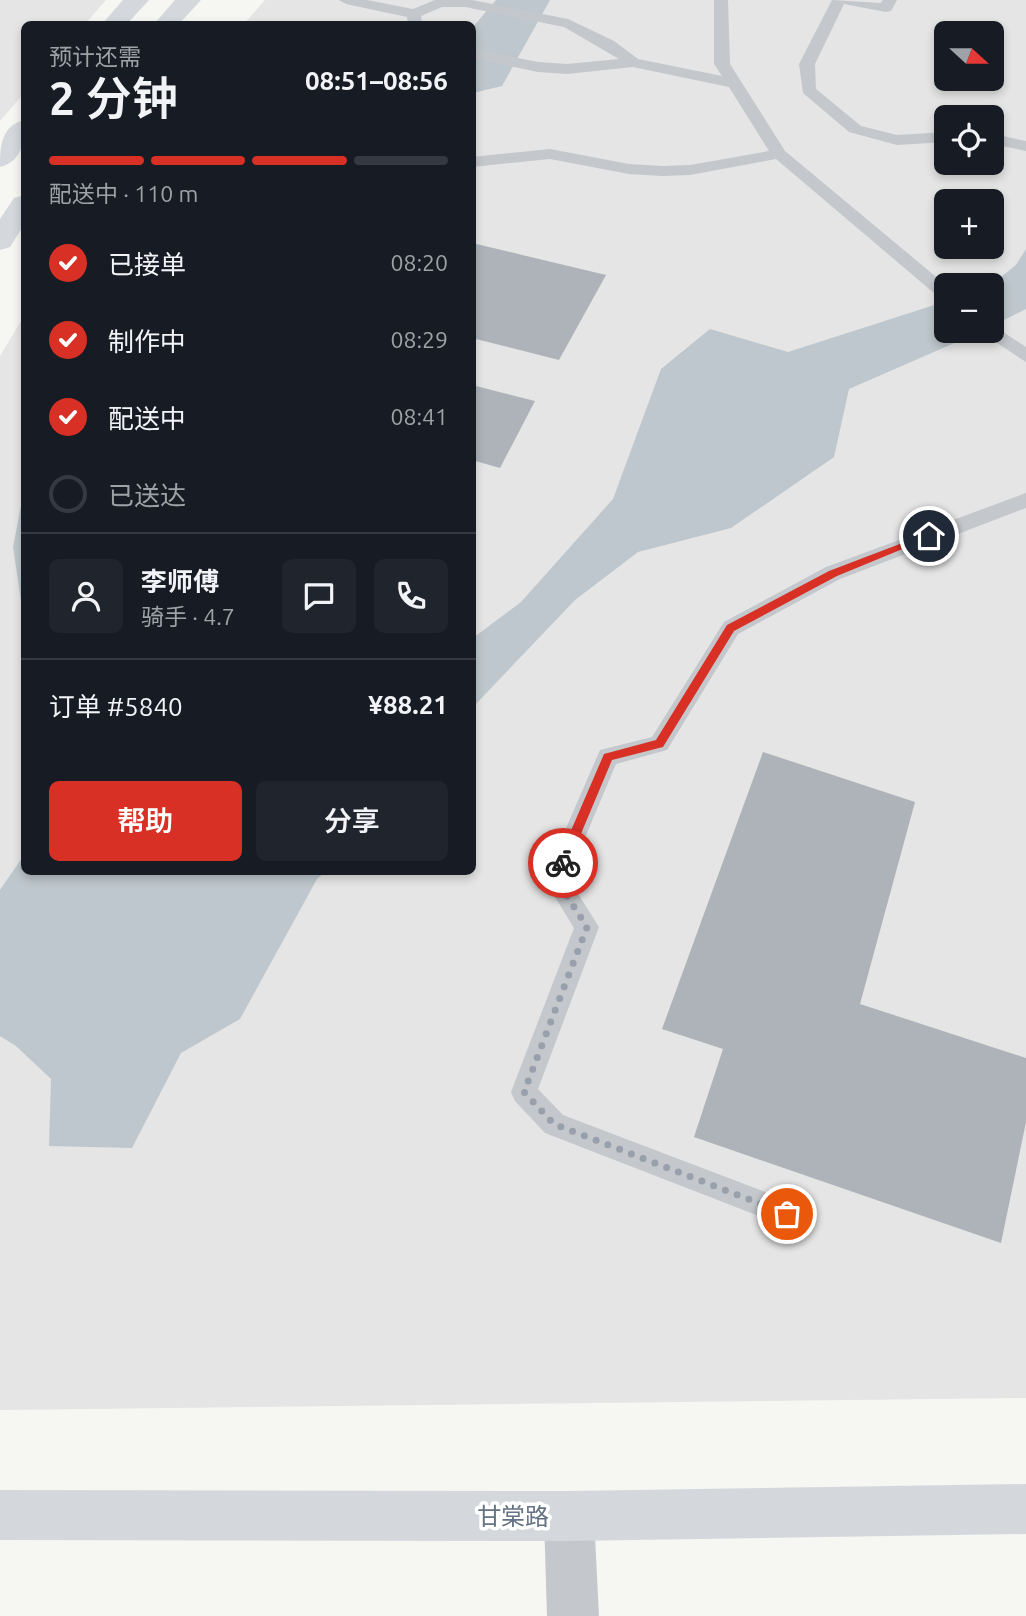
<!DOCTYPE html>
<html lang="zh">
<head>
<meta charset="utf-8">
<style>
	body { margin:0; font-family:Ubuntu,"Noto Sans SC",sans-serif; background:#20242c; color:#f1f3f6; height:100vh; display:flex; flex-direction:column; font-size:26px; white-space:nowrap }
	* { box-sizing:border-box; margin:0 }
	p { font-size:23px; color:#9ea1a6 }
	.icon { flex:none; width:38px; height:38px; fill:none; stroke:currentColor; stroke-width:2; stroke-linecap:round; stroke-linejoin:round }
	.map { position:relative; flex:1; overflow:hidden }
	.drawer { position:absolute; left:21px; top:21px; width:455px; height:854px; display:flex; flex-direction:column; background:#171b24; border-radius:10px; box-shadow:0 4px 10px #0003 }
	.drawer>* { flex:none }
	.needle { width:46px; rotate:111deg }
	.controls { position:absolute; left:934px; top:21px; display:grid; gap:14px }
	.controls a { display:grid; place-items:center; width:70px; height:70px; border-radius:10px; background:#171b24; box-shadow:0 4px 10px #0003; font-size:35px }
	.pin { position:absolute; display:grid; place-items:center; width:60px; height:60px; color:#fff; margin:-30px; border:4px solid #fff; border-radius:50%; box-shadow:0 2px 7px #0007 }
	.courier { position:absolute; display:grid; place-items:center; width:70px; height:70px; margin:-35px; border:5px solid #d93025; border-radius:50%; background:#fff; color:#222; box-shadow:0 2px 9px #0007 }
	.head em { font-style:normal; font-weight:600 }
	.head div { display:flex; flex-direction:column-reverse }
	.head { display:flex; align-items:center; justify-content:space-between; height:119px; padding:0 28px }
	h1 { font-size:46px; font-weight:600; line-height:52px }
	.bar { display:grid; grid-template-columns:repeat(4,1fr); gap:10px 7px; align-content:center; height:84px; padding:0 28px }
	.bar i { height:9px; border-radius:5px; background:#363941 }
	.bar .selected { background:#d93025 }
	.bar p { grid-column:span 4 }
	.line { display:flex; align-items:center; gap:18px; padding:0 28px; border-top:2px solid #363941 }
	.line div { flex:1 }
	.round { display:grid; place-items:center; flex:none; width:74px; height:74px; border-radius:10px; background:#20242c }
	ol { padding:0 28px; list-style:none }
	li { display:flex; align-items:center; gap:21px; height:77px }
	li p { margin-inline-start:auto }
	li .icon { padding:7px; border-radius:50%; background:#d93025; color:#fff; stroke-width:4 }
	li:last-child { color:#9ea1a6 }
	li i { width:38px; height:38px; border:4px solid #363941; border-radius:50% }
	.cta { display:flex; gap:14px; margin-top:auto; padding:14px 28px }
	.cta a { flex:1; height:80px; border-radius:10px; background:#d93025; color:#fff; font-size:28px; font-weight:600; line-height:80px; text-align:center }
	.cta a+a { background:#20242c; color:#f1f3f6 }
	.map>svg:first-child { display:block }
</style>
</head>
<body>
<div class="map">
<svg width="1026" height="1616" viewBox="0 0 1026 1616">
	<rect width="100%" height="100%" fill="#f6f6f3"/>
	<!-- built -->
	<path fill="#e4e5e4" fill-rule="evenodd" d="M0,0H106L85,24H24V93L0,121Z
		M265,0H1026V1398L0,1410V356L24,316V872H472V24H244ZM947,33H992V79H947ZM947,117H992V163H947ZM947,201H992V247H947ZM947,285H992V331H947Z"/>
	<!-- water -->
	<path fill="#bec7cd" d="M496,0H550L502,86L473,93L472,28Z
		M1026,249V309L992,326L991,285L1016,265Z
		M947,301V331H982L849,389L834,457L731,528L638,552L575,600L473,707V638L521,602L613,499L661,369L710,329L788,352Z
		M24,490V621L13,547Z
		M24,855V872H325L317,879L240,1019L181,1053L132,1148L49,1146L51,1079L16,1046L0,1036V890Z"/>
	<!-- building -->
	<path fill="#adb3b9" d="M472,243L606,275L559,360L472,338Z
		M472,385L535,401L500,468L472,460Z
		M763,752L915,802L860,1004L1026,1058V1122L1001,1243L694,1137L723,1049L662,1029Z"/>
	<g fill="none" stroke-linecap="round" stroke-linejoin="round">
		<!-- service -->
		<path fill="#c4c7cb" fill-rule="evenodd" d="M339,0H367L413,9L435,0H472L568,19L614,41L638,59L722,76L714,64V0H728L730,64L785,151L947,286V301L941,299L776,159L690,175L662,176L629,174L550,159L472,167V157L550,149L629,164L662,166L690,165L769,151L729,87L633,67L567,74L538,72L472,58V49L538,62L567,64L619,59L564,27L465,7H442L421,16L422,24H408L407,17L346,4Z
			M832,0L881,3L883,0H897L891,11L886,12L844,4L815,64L816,89L861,126L897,135L947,132V142L897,145L849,132L803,93L799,64Z
			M992,134L1026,141V151L992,144Z
			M992,325L1026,347V362L985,335L982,331H992Z
			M1026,493V508L840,579L738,634L667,750L616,764L568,878L599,927L538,1089L563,1115L797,1204L800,1214L797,1224L787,1227L545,1133L515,1101L511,1092L574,928L544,879L600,750L652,737L724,622L826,567Z"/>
		<!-- tertiary -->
		<path fill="#c4c7cb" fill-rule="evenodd" d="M569,1491L587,1498L594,1516L599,1616H547L544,1516L551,1498Z"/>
		<!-- secondary -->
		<path fill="#d4d8dc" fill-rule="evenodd" d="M123,0H149L127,24H102Z
			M175,0H201L179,24H154Z
			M24,120C26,140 22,162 0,167C0,147 1,126 24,120Z
			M24,195V225L10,247L0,250V219L14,198Z
			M1026,1484V1534L569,1541L0,1540V1490L569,1491Z"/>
	</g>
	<!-- route -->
	<path fill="#d93025" d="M926,534L934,536L837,576L734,631L663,747L612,760L567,867H559L557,863L604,754L656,740L727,625L829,571Z"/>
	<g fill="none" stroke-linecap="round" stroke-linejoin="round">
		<!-- done -->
		<path stroke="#98a0ab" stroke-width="7" stroke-dasharray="0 12.6" d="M563,863L556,879L587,927L524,1092L554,1124L787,1214"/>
	</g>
	<g text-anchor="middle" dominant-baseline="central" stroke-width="7" stroke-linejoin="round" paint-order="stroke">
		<!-- near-street labels -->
		<g font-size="24" fill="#657284" stroke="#fff">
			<text x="513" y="1516">甘棠路</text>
		</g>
	</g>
</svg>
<div class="controls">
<a><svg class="needle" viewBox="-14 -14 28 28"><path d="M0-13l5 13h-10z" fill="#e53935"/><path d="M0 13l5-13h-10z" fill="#9ea1a6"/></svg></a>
<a><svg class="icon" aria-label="locate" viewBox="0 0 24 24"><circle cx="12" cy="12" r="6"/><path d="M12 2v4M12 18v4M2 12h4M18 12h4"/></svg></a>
<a>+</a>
<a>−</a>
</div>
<div class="pin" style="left:787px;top:1214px;background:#ea580c"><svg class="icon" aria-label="bag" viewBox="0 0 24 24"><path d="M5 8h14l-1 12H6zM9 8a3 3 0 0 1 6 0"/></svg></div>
<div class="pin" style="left:929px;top:536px;background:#1f2937"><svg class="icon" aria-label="home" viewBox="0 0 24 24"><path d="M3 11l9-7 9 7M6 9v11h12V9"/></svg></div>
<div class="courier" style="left:563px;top:863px"><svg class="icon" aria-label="bike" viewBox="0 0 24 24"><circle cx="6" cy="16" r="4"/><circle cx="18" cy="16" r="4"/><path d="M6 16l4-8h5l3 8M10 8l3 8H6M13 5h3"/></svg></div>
<section class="drawer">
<div class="head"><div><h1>2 分钟</h1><p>预计还需</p></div><em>08:51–08:56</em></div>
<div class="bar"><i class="selected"></i><i class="selected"></i><i class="selected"></i><i></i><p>配送中 · 110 m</p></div>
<ol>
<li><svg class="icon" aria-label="check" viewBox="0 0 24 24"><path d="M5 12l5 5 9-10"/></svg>已接单<p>08:20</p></li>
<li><svg class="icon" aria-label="check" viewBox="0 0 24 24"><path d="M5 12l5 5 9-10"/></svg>制作中<p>08:29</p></li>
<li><svg class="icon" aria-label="check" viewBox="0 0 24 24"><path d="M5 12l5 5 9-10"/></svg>配送中<p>08:41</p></li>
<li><i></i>已送达</li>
</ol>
<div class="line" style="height:126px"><a class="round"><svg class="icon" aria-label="person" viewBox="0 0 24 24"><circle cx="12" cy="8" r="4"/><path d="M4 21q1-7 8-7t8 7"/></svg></a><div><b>李师傅</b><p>骑手 · 4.7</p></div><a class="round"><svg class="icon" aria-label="chat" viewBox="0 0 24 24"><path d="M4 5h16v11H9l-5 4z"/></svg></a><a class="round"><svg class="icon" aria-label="phone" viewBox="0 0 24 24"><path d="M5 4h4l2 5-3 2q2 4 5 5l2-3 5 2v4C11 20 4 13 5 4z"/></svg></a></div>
<div class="line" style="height:91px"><div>订单 #5840</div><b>¥88.21</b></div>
<div class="cta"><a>帮助</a><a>分享</a></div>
</section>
</div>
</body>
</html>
